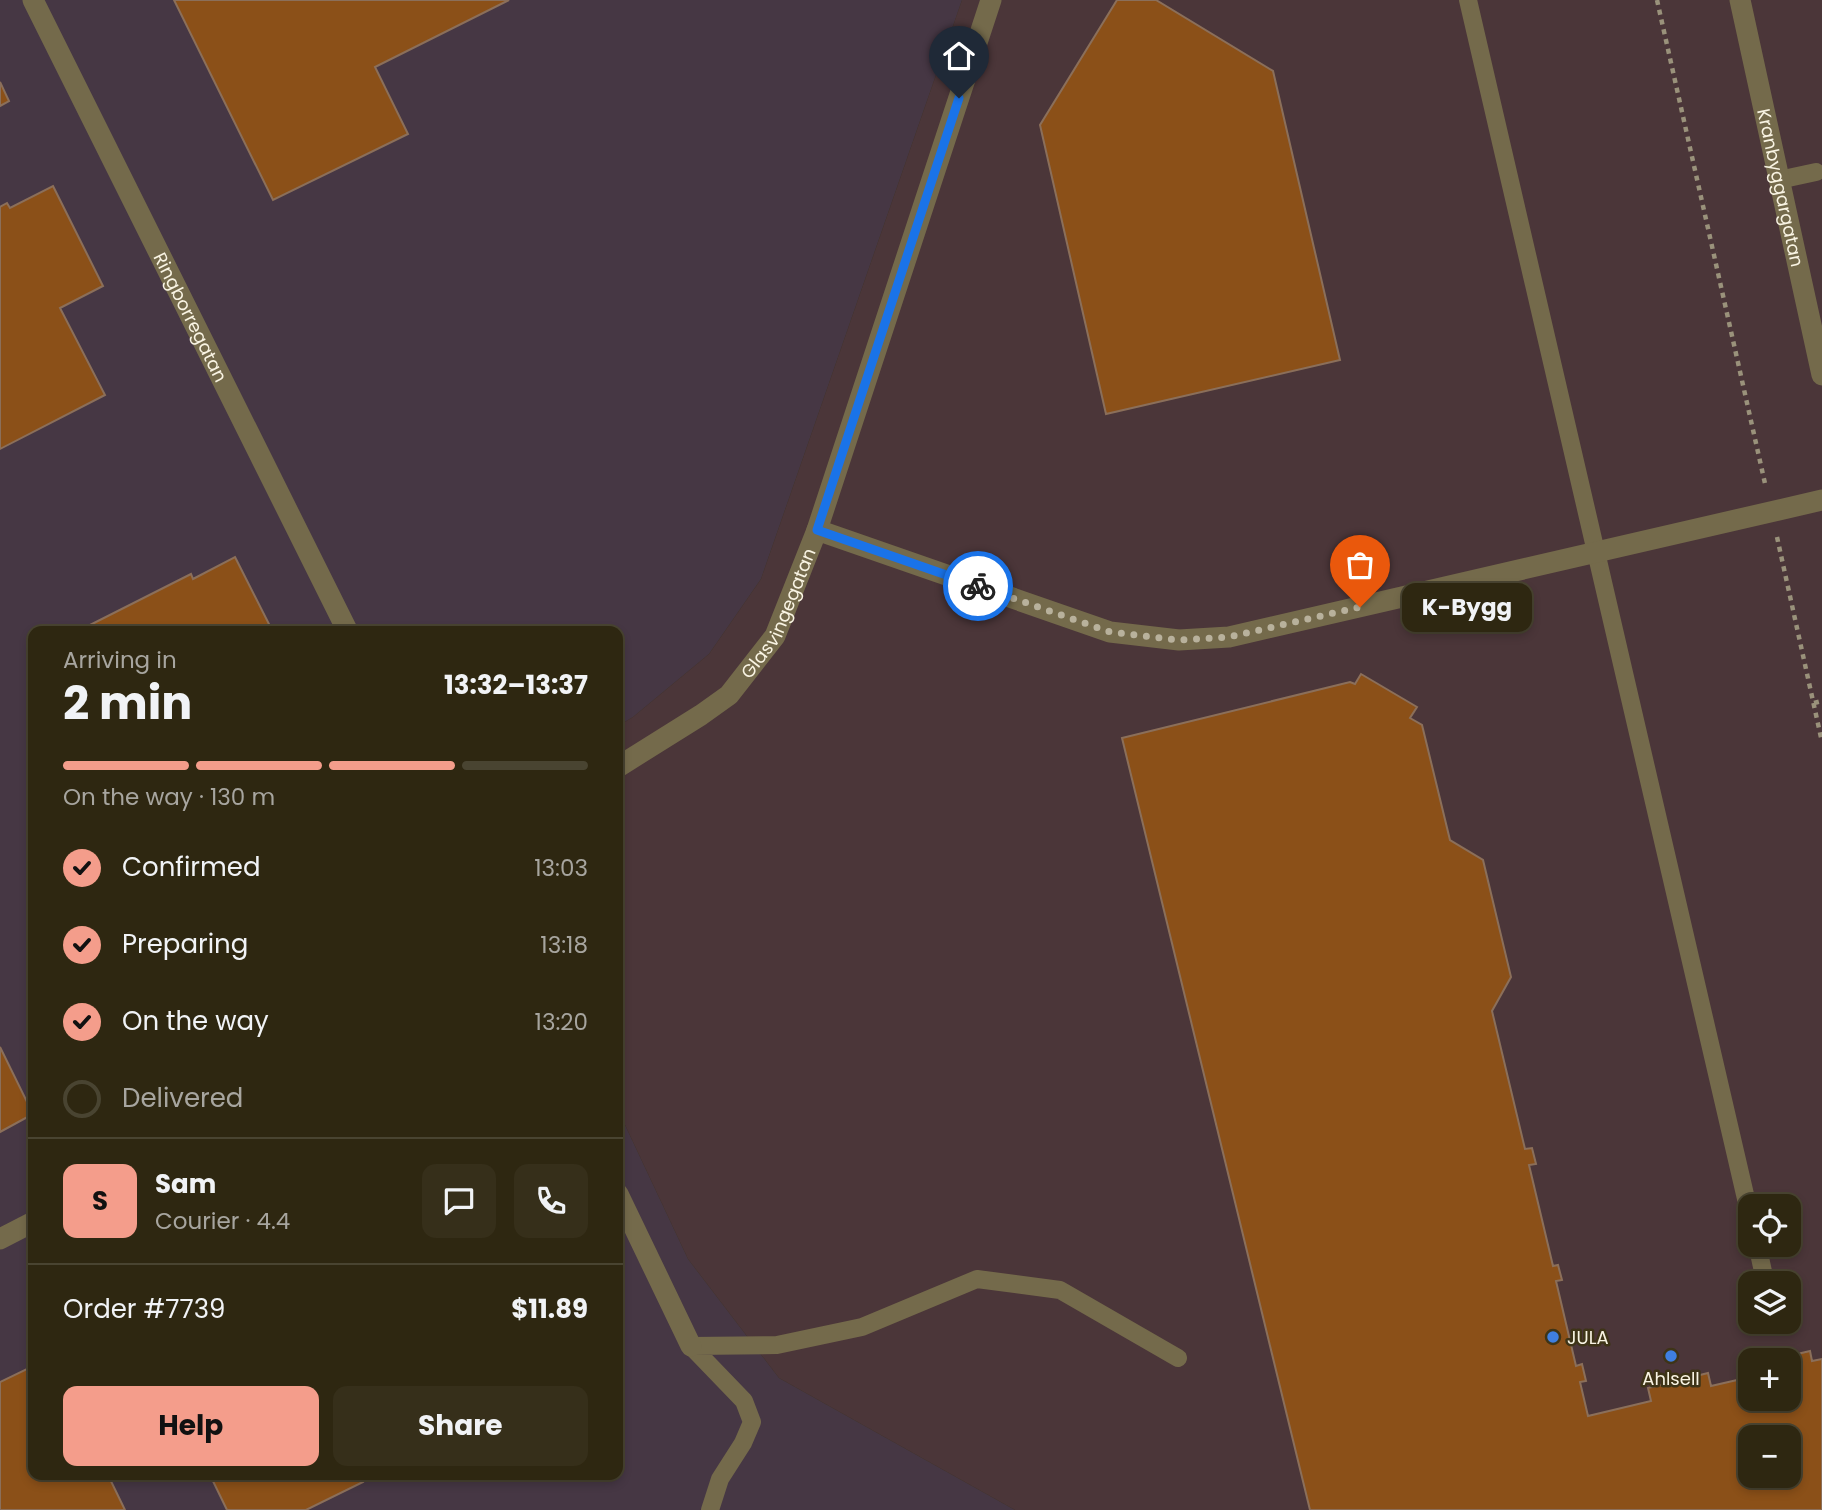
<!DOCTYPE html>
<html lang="en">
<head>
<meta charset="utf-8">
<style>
	body { margin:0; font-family:Poppins,sans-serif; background:#362f1a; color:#f1f3f6; height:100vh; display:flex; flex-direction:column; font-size:26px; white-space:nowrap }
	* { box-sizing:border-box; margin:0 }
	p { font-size:23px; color:#a7a59f }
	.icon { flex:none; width:38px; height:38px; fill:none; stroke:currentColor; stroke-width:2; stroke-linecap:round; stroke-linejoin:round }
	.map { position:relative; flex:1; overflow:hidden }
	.details { position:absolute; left:28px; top:626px; width:595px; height:854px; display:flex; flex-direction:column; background:#2e2711; border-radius:14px; box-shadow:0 4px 10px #0003,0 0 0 2px #494431 }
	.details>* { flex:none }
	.tools { position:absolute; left:1738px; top:1194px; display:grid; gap:14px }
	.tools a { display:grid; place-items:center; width:63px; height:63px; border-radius:14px; background:#2e2711; box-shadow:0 4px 10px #0003,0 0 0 2px #494431; font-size:35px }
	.pin { position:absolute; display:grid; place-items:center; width:60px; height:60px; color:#fff; margin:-72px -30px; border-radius:50% 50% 50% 0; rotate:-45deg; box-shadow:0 0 7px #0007 }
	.pin .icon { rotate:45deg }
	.courier { position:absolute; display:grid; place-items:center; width:70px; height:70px; margin:-35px; border:5px solid #1a73e8; border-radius:50%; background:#fff; color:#222; box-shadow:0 2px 9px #0007 }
	.bubble { position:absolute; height:49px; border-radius:14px; background:#2e2711; box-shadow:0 4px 10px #0003,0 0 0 2px #494431; font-size:23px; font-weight:700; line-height:49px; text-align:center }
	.overview em { font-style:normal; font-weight:700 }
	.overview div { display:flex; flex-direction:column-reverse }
	.overview { display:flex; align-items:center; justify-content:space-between; height:119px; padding:0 35px }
	h1 { font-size:46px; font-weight:700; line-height:52px }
	.bar { display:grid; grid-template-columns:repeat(4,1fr); gap:10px 7px; align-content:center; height:84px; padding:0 35px }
	.bar i { height:9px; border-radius:5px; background:#494431 }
	.bar .on { background:#f49d8b }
	.bar p { grid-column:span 4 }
	.line { display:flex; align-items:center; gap:18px; padding:0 35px; border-top:2px solid #494431 }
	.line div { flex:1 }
	.round { display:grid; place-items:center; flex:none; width:74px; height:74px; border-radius:14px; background:#362f1a }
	ol { padding:0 35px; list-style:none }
	li { display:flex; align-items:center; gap:21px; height:77px }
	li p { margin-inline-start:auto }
	li .icon { padding:7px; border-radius:50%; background:#f49d8b; color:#111; stroke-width:4 }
	li:last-child { color:#a7a59f }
	li i { width:38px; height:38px; border:4px solid #494431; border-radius:50% }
	.cta { display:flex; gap:14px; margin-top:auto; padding:14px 35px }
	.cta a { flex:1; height:80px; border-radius:14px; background:#f49d8b; color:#111; font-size:28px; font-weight:700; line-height:80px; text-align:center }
	.cta a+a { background:#362f1a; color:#f1f3f6 }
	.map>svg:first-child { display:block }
</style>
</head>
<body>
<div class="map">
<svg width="1822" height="1510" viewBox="0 0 1822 1510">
	<rect width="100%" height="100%" fill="#3e3417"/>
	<!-- commercial -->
	<path fill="#4b3639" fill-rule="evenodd" d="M962,0H1822V1510H1015L779,1378L688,1259L618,1110V726L633,717L709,654L761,579ZM1750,1206H1788V1244H1750ZM1750,1283H1788V1321H1750ZM1750,1360H1788V1398H1750ZM1750,1437H1788V1475H1750Z"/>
	<!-- industrial -->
	<path fill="#463744" d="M0,0H962L761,579L709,654L633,717L618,726V632H33V1475H618V1110L688,1259L779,1378L1015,1510H0Z"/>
	<!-- building -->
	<path fill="#8b5018" stroke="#8b6f5a" stroke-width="2" fill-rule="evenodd" d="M174,0H509L375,67L408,134L273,200Z
		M1117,0H1156L1273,71L1340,360L1106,414L1040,125Z
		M0,82L9,101L0,106Z
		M53,186L103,286L60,308L105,395L0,449V207L7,203L10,208Z
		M235,557L273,632H86L84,628L191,574L193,579Z
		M1361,674L1417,707L1410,718L1422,725L1450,840L1483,860L1511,977L1492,1011L1525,1149L1532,1148L1536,1164L1529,1165L1553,1266L1558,1265L1562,1280L1556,1281L1576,1366L1582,1364L1586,1381L1580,1382L1588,1416L1651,1401L1648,1388L1708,1373L1711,1386L1750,1377V1398H1788V1367L1795,1366L1793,1355L1810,1351L1812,1361L1822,1359V1510H1310L1122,738L1350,682L1355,684ZM1750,1437H1788V1475H1750Z
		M0,1047L33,1114L0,1132Z
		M33,1366V1475H108L125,1510H0V1382Z
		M210,1475H360L363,1482L306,1510H227Z"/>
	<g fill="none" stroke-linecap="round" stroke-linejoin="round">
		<!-- path -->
		<path stroke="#9a927b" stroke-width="4.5" stroke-dasharray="5 5" stroke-linecap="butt" d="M1657,0L1766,488
			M1777,537L1822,742
			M1814,703L1822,701"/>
		<!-- lane -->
		<path stroke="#746a4b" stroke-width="18" d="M1468,0L1750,1216
			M1779,180L1816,172
			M1757,1244L1764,1276
			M691,1346L777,1345L862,1327L977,1279L1060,1290L1178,1358
			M691,1346L744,1401L752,1422L743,1443L720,1479L710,1510"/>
		<!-- street -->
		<g stroke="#746a4b" stroke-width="21">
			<path id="s1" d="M33,0L348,632"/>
			<path d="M817,530L1110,632L1179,640L1229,637L1822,500"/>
			<path id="s2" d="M618,767L701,715L729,695L775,636L817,530L991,0"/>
			<path d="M618,1194L691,1346"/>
			<path d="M0,1239L33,1222"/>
		</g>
		<!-- secondary -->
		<path stroke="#746a4b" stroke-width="21" id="s3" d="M1740,0L1822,375"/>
	</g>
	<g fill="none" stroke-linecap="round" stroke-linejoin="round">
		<!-- done -->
		<path stroke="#b8b19c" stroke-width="7" stroke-dasharray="0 12.6" d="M978,586L1110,632L1178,640L1229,637L1360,607"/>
		<!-- route -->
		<path stroke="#1a73e8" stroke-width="9" d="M959,98L817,530L978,586"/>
	</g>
	<!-- markers -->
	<g fill="#3f7fe0" stroke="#3e3417" stroke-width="2.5">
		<circle cx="1553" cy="1337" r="7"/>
		<circle cx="1671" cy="1356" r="7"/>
	</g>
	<g text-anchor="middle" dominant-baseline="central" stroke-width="5" stroke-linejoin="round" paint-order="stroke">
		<!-- street labels -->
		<g font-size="18" fill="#f9f4e3" stroke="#3e3417">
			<text stroke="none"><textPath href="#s3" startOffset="192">Kranbyggargatan</textPath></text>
			<text stroke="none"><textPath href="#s1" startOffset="354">Ringborregatan</textPath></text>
			<text stroke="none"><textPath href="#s2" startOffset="229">Glasvingegatan</textPath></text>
		</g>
		<!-- poi labels -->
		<g font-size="18" fill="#f9f4e3" stroke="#3e3417" text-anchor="start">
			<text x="1567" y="1337">JULA</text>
			<text x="1671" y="1378" text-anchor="middle">Ahlsell</text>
		</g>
	</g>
</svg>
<div class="tools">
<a><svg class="icon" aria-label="locate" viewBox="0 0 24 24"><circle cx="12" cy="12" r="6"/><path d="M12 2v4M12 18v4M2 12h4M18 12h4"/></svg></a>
<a><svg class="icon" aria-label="layers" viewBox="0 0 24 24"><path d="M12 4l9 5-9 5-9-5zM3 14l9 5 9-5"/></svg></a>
<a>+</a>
<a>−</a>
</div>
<div class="pin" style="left:1360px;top:607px;background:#ea580c"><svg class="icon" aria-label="bag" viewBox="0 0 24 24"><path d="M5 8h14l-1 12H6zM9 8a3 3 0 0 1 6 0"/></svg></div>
<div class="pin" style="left:959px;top:98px;background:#1f2937"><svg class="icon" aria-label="home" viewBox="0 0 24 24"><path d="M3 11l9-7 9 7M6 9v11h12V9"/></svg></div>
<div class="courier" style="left:978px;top:586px"><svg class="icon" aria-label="bike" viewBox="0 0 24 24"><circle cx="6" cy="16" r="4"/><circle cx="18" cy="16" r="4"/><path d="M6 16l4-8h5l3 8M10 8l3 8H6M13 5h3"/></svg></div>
<div class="bubble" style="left:1402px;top:583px;width:130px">K-Bygg</div>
<section class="details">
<div class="overview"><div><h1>2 min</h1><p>Arriving in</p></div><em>13:32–13:37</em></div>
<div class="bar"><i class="on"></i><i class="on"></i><i class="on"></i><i></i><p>On the way · 130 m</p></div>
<ol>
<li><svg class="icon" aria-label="check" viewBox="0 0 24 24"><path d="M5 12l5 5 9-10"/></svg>Confirmed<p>13:03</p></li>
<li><svg class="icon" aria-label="check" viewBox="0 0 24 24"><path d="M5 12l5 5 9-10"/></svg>Preparing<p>13:18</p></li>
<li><svg class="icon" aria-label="check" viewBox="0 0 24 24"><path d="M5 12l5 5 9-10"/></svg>On the way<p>13:20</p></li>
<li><i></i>Delivered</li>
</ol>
<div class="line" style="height:126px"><b class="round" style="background:#f49d8b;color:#111">S</b><div><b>Sam</b><p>Courier · 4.4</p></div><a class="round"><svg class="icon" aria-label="chat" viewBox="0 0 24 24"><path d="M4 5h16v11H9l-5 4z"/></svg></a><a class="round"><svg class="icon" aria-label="phone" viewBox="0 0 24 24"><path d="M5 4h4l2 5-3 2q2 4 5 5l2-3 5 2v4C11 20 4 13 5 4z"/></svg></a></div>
<div class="line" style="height:91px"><div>Order #7739</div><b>$11.89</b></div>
<div class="cta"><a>Help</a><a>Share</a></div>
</section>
</div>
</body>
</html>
